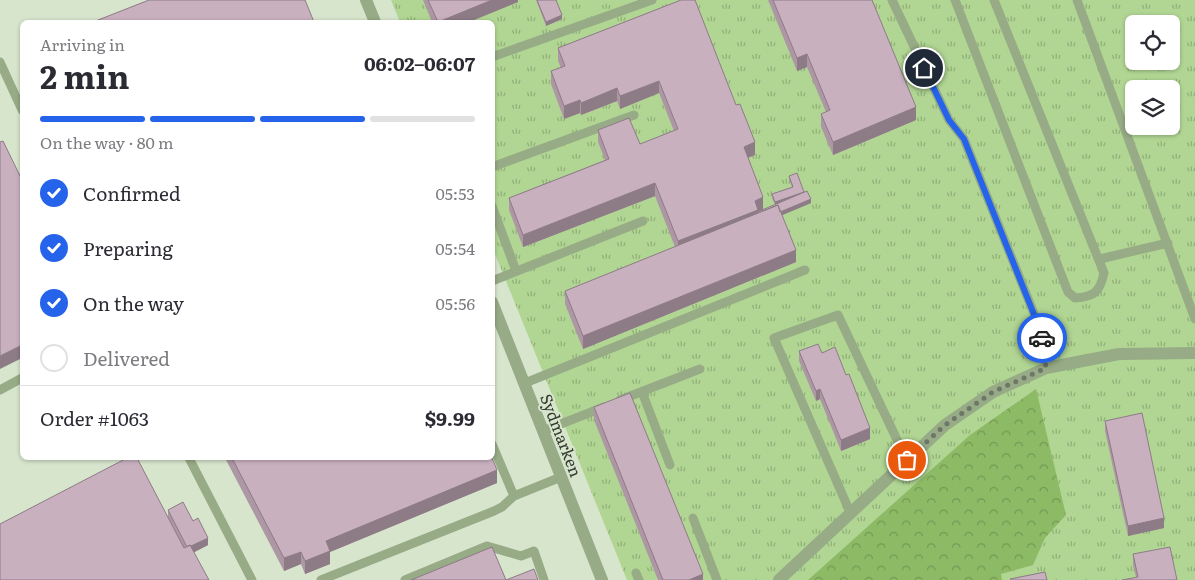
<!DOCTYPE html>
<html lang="en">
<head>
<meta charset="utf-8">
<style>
	body { margin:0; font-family:Literata,serif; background:#f2f2f3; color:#2b2b33; height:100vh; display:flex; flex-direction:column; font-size:19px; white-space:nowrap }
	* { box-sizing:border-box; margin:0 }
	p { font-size:16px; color:#7c7c81 }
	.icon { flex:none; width:28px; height:28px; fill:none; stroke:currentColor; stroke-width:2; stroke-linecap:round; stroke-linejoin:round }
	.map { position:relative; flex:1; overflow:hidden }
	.sheet { position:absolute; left:20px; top:20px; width:475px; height:440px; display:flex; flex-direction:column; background:#fff; border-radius:8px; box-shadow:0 1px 4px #0004 }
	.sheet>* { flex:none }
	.fabs { position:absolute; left:1125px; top:15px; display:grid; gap:10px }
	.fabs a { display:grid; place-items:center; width:55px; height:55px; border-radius:8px; background:#fff; box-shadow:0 1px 4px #0004; font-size:25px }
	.pin { position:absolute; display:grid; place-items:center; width:42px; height:42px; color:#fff; margin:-21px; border:2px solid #fff; border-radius:50%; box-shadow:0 1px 5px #0007 }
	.courier { position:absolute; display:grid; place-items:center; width:50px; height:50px; margin:-25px; border:4px solid #2563eb; border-radius:50%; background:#fff; color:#222; box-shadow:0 1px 6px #0007 }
	.overview em { font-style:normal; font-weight:700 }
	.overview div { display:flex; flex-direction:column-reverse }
	.overview { display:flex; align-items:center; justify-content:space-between; height:85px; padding:0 20px }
	h1 { font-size:32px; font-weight:700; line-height:38px }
	.bar { display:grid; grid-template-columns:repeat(4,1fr); gap:8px 5px; align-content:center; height:60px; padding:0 20px }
	.bar i { height:6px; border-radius:4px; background:#e1e1e2 }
	.bar .current { background:#2563eb }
	.bar p { grid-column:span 4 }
	.line { display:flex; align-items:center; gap:12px; padding:0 20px; border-top:1px solid #e1e1e2 }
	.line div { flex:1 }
	ol { padding:0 20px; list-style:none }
	li { display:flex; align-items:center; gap:15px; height:55px }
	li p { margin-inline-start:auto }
	li .icon { padding:5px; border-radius:50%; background:#2563eb; color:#fff; stroke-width:4 }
	li:last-child { color:#7c7c81 }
	li i { width:28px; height:28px; border:2px solid #e1e1e2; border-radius:50% }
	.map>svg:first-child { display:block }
</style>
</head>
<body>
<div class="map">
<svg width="1195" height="580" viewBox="0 0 1195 580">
	<defs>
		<pattern id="grass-tufts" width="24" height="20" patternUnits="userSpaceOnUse" patternTransform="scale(1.25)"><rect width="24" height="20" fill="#b1d693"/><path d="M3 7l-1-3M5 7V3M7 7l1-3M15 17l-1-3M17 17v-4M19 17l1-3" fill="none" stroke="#91af79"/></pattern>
		<pattern id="forest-crowns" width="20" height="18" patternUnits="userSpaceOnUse" patternTransform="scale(1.25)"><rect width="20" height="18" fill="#8dba65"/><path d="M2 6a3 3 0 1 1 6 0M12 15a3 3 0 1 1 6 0" fill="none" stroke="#749854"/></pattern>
	</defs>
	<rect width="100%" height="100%" fill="#d7e5cd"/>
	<!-- grass -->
	<path fill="url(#grass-tufts)" fill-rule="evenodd" d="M391,0H1195V580H627L493,249L492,22H400ZM1134,24H1171V61H1134ZM1134,89H1171V126H1134Z"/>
	<!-- forest -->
	<path fill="url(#forest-crowns)" d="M1036,389L1066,515L1045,538L1033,565L1001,574L1002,580H808L970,435Z"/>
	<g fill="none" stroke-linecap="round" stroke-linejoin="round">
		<!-- service -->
		<path stroke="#96ab86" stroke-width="9" d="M892,0L949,120L964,139L1041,331L1046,368
			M955,0L1068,292L1075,298C1094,297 1100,292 1104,273L994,0
			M1077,0L1195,319
			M492,57L652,0
			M0,62L22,110
			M492,167L634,115
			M492,206L516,271
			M1100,259L1168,243
			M492,281L643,221
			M525,383L805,270
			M0,390L22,378
			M642,392L670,465
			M620,400L700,369
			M543,431L604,407
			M492,444L514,496
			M189,458L252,580
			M850,512L774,338L838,315L907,461
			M693,518L717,580
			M636,573L639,580
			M321,580L494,511L502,507L514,496L561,477
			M405,580L487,546L521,556L534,551L544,580"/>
		<!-- minor -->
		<path stroke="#96ab86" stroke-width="12" d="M779,580L945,425L993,392L1046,368L1119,354L1195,353"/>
		<!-- tertiary -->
		<path stroke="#96ab86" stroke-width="12" d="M366,0L375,22
			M492,302L602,580"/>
	</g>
	<!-- wall -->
	<path fill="#ad97a4" d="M423,0H518V2L469,22H432Z
		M536,0H556L562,19L546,26Z
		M681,0L755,155L748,158L763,210L775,205L772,198V194L792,187L789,179V176L804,193L811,203L782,215L796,262L583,349L565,304V291L675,247L655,196L523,247L509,210V198L605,160L598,142V130L640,144L674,131L659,93L620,109L617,101L581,115L580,113L564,119L551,84V71L561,68L558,61V48Z
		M768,0H872L916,120L833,155L821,127V114L826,112L807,67L797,71Z
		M799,351L822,353L846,375L870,439L841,451L820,399L816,401L799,361Z
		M594,407L703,580H658L594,420Z
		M1105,421L1164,528L1128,536L1105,431Z
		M225,458H492L497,483L330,552V564L305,574L301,564L284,571Z
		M168,510L193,521L208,545L194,552L0,580L168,516Z
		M1133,554L1177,580L1136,577L1133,565Z"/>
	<!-- shaded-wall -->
	<path fill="#8d7b86" d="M492,0H518V2L469,22H438Z
		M562,15V19L546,26V22Z
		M807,54V67L797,71V58Z
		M659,81V93L620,109V96Z
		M617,88V101L581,115V103Z
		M580,100V113L564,119V106Z
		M916,107V120L833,155V142Z
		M755,142V155L744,159V147Z
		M655,183V196L523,247V235Z
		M804,192V195L775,206V202Z
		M763,197V210L758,212V223L678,254V241L755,201Z
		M811,199V203L766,222V218Z
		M796,250V262L583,349V336Z
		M22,345V358L0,369V356Z
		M820,389V399L816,401V391Z
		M870,428V439L841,451V440Z
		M497,470V483L330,552V564L305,574V561L326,541Z
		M1164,518V528L1128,536V526Z
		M208,538V545L187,556V548Z
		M301,552V564L284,571V558Z
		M703,574V580H689Z"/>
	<!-- building -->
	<path fill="#c9b0bf" stroke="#8d7b86" d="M149,0H305L314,22H93Z
		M428,0H492L438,22Z
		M537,0H556L562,15L546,22Z
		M681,0H695L736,105L740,104L755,142L744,147L763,197L755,201L758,210L678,241L655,183L523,235L509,198L609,159L598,130L629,118L640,144L678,129L659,81L620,96L617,88L581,103L580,100L564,106L551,71L565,66L558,48Z
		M773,0H872L916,107L833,142L821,114L830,110L807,54L797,58Z
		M3,141L22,180V345L0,356V142Z
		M797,173L804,192L775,202L772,194L793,187L789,176Z
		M807,191L811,199L780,212L778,205L763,211L762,210Z
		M778,205L796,250L583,336L565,291Z
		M818,344L822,353L835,347L846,375L849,374L870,428L841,440L820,389L816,391L799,351Z
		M630,393L703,574L689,580H663L594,407Z
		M1142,413L1164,518L1128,526L1105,421Z
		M127,458H137L184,548L190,545L209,580H0V524Z
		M232,458H492L497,470L326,541L330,551L305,561L301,552L284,558Z
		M183,502L193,521L198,518L208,538L191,546L190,545L187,547L168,510Z
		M492,547L506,580H411Z
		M1170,547L1177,580H1122L1138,577L1133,554Z
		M534,569L538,580H506Z
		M1045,572L1047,580H1011L1010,579Z"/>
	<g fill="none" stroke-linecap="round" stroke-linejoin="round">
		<!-- done -->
		<path stroke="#6e7668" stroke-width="5" stroke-dasharray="0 9" d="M907,460L945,425L993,392L1046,368L1042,338"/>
		<!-- route -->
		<path stroke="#2563eb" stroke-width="6" d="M924,68L949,120L964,139L1041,332L1042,338"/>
	</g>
	<g text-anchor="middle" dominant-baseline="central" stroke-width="4" stroke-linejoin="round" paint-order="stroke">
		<!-- street labels -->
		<g font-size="16" fill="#363b32" stroke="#d7e5cd">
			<text transform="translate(562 435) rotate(69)">Sydmarken</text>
		</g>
	</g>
</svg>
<div class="fabs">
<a><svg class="icon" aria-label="locate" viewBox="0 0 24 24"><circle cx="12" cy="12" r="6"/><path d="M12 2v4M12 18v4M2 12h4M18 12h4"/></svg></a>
<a><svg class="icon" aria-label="layers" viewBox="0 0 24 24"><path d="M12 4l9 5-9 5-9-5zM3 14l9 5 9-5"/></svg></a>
</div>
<div class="pin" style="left:907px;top:460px;background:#ea580c"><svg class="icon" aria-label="bag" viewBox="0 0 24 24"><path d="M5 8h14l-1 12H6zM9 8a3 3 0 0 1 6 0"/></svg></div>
<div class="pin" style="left:924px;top:68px;background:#1f2937"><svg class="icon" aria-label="home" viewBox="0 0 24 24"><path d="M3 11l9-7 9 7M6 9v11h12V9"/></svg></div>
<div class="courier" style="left:1042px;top:338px"><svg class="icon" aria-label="car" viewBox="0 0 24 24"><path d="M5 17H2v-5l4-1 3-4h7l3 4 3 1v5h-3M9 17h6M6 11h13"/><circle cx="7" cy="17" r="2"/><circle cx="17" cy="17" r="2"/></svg></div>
<section class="sheet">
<div class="overview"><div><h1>2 min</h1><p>Arriving in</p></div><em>06:02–06:07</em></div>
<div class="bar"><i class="current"></i><i class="current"></i><i class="current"></i><i></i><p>On the way · 80 m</p></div>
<ol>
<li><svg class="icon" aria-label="check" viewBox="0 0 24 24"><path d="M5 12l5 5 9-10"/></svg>Confirmed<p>05:53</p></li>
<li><svg class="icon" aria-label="check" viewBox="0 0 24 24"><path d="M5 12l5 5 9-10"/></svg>Preparing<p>05:54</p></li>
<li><svg class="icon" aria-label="check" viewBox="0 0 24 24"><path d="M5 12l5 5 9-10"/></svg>On the way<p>05:56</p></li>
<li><i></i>Delivered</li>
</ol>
<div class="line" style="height:65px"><div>Order #1063</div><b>$9.99</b></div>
</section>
</div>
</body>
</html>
